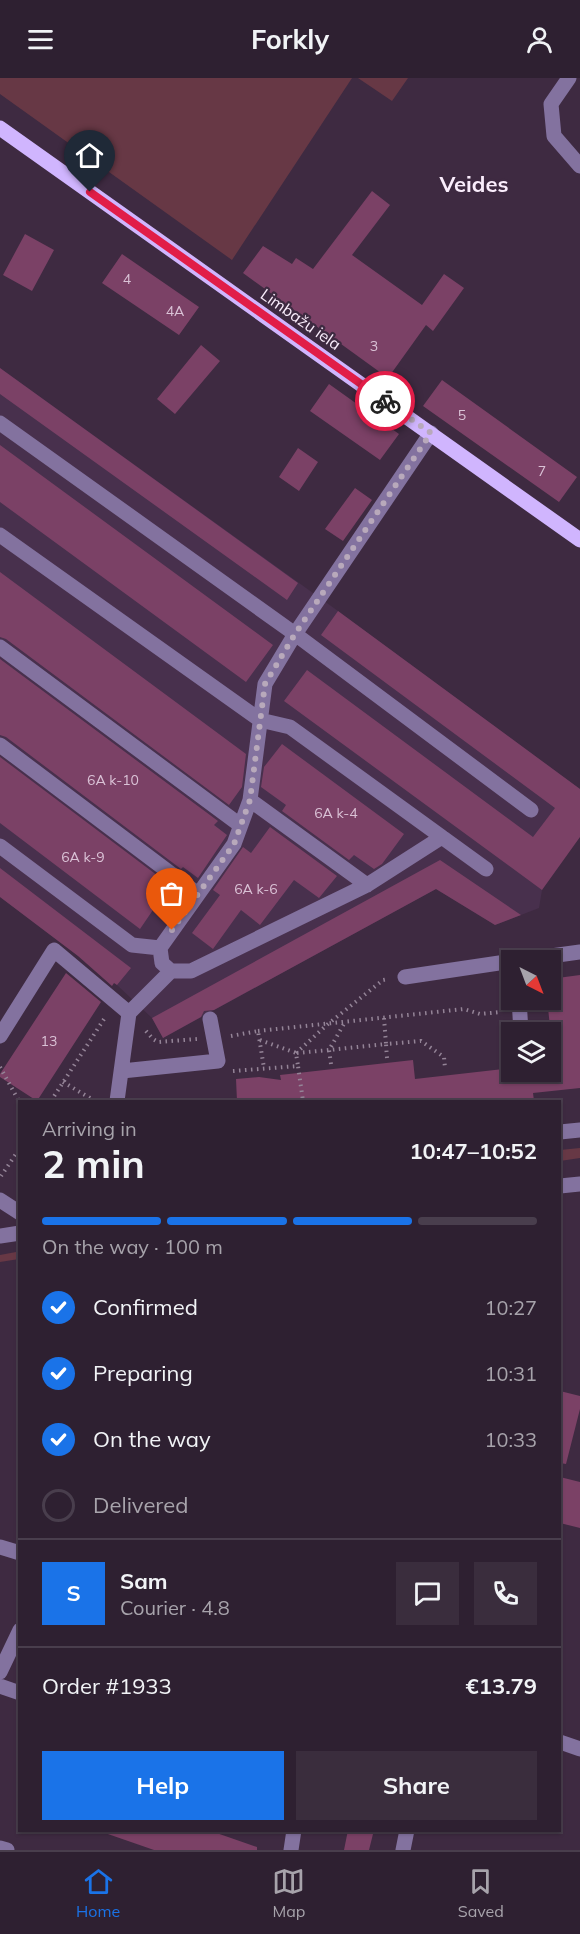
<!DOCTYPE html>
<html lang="en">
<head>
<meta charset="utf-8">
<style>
	body { margin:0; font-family:Mulish,sans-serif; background:#3a2d3d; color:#f1f3f6; height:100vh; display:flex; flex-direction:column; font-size:22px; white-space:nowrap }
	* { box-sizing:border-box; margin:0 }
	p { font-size:20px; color:#a7a3ab }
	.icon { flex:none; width:33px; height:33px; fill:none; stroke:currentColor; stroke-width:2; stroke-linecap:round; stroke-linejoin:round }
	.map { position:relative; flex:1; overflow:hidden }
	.sheet { position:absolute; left:18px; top:1022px; width:543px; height:732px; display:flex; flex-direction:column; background:#2e2031; border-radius:0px; box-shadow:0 2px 4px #0004,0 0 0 2px #493e4d }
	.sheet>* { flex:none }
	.needle { width:39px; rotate:138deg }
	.fabs { position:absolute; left:501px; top:872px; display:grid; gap:12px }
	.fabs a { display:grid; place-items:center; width:60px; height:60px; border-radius:0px; background:#2e2031; box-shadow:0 2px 4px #0004,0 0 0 2px #493e4d; font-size:30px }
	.pin { position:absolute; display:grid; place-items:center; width:51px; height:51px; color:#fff; margin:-62px -26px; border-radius:50% 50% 50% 0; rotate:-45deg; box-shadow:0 0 6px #0007 }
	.pin .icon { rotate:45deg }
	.courier { position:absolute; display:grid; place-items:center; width:60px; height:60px; margin:-30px; border:4px solid #e11d48; border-radius:50%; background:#fff; color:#222; box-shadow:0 2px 8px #0007 }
	.summary em { font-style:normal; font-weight:700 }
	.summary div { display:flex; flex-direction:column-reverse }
	.summary { display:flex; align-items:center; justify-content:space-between; height:102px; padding:0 24px }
	h1 { font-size:39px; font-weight:700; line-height:45px }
	.bar { display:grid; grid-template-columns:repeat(4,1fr); gap:9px 6px; align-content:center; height:72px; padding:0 24px }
	.bar i { height:8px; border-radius:4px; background:#493e4d }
	.bar .current { background:#1a73e8 }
	.bar p { grid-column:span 4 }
	.line { display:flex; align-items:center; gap:15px; padding:0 24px; border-top:2px solid #493e4d }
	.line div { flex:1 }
	.round { display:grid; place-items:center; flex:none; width:63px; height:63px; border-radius:0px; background:#3a2d3d }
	ol { padding:0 24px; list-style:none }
	li { display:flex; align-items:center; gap:18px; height:66px }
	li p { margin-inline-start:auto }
	li .icon { padding:6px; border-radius:50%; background:#1a73e8; color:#fff; stroke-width:4 }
	li:last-child { color:#a7a3ab }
	li i { width:33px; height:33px; border:3px solid #493e4d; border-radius:50% }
	.action { display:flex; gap:12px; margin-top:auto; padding:12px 24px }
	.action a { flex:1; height:69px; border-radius:0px; background:#1a73e8; color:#fff; font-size:24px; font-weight:700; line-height:69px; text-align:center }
	.action a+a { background:#3a2d3d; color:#f1f3f6 }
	header { display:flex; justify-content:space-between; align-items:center; height:78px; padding:0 24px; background:#2e2031; font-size:27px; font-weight:700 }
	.menu { display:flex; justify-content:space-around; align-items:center; height:84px; border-top:2px solid #493e4d; background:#2e2031; font-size:16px; color:#a7a3ab }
	.menu a { display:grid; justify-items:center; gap:3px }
	.menu .current { color:#1a73e8 }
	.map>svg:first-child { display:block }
</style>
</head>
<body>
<header><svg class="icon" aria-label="menu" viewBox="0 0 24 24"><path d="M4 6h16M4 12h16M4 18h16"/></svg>Forkly<svg class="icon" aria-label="person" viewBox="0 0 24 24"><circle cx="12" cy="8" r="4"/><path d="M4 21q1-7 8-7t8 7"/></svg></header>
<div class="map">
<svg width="580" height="1772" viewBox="0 0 580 1772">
	<rect width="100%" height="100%" fill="#3e2a41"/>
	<!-- built -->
	<path fill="#48304d" d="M0,290L338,533L580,711L542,812L539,830L495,847L436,811L163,960L152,940L117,907L0,819Z"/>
	<!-- green -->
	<path fill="#673845" d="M0,0H352L232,182L0,16Z
		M358,0H408L392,23Z
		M580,1070V1080L560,1083V1072Z
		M16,1174L19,1175V1181L0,1184V1177Z"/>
	<!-- building -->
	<path fill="#7b4166" d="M372,113L390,127L352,177L422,227L444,196L464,210L433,253L426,247L388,300L243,195L263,168L292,186L296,180L313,191Z
		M25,156L54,172L32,213L3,197Z
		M122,176L199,229L179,257L102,205Z
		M201,267L220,283L175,336L157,321Z
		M0,290L298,505L287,522L0,316Z
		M442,302L577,399L559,424L423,328Z
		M329,306L399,356L380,382L310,333Z
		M0,367L273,567L246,604L0,424Z
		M298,370L318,384L299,413L279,399Z
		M355,410L372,422L343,463L325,451Z
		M0,494L246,676L242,709L229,727L6,561L0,559Z
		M338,533L580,711V759L542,812L284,623L307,592L533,759L555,730L321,557Z
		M0,581L218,743L214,747L227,757L198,800L183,789L181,791L6,659L0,657Z
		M282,666L404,756L382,786L374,791L354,777L349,782L282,733L286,727L261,709L264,689Z
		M0,679L170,807L140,851L0,745Z
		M270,749L337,798L319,820L294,802L260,847L241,832L213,871L192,855L220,817L213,812L243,769L251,775Z
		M440,782L521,837L495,847L436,811L214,932L204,933L201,939L163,960L152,940Z
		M0,790L131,890L117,907L114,905L112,908L78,878L0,819Z
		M66,895L101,924L37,1023L0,999V996Z
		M580,897V1010L533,1015L534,1023H237L236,1001L259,999L281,1002L280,997L413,982L415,1001L512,990V993H550V985H554L547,921H550V901Z
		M560,1313L580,1318V1331L566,1386L560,1385Z
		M560,1399L580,1404V1450L560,1445Z
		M106,1752H208L257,1769V1772H154L105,1755Z
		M348,1752H374L369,1772H344Z"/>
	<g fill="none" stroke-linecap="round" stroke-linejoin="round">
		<!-- path -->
		<path stroke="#948497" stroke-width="4" stroke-dasharray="1.5 4.5" stroke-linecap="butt" d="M146,953L153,961L158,964L197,961
			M258,953L464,931L480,936L501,934
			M231,958L258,953L264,990
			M260,962L296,975L298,988
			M296,975L328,946L383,902L388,901
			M297,975L329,972L345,944
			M387,980L386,966L421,963L444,979L445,990
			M331,986L329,972L386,966L384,940
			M0,989L20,1025
			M233,993L298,988L303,1023
			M63,1004L95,1023
			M51,1023L106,938
			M1,1098L20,1070"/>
		<!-- minor -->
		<path stroke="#83729f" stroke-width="15" d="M569,0L551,26L554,58L580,88
			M0,345L295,556L531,732
			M431,355L295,556L265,606L250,722L234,766L160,870L162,885L171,893H191L367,807L442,759
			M0,457L260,642L290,649L486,791
			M0,569L240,747
			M0,667L198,816
			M250,722L367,807
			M0,768L132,867L160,870
			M522,882L580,874
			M405,899L512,883
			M519,921L521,954
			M0,958L54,872L129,935
			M122,993L218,983L210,941
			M117,1023L129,935L171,893
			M560,1054L580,1052
			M560,1108L580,1106
			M0,1122L20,1135
			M0,1158L20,1155
			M0,1469L20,1475
			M0,1594L20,1552
			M0,1608L20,1615
			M560,1664L580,1671
			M0,1770L7,1772
			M291,1772L294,1752
			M403,1772L407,1752"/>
		<!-- major -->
		<path stroke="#d0b5fe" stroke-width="15" d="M0,50L580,462"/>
	</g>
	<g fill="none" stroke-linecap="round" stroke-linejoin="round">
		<!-- done -->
		<path stroke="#b8a9bb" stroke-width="6" stroke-dasharray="0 10.8" d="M172,852L234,766L250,722L265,606L295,556L431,355L385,323"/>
		<!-- route -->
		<path stroke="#e11d48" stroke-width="8" d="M90,114L385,323"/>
	</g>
	<g text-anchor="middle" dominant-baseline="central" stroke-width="4.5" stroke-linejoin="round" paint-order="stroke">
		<!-- number labels -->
		<g font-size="14" fill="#dac2d6">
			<text x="127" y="201">4</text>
			<text x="175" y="233">4A</text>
			<text x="374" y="268">3</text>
			<text x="462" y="337">5</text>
			<text x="542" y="393">7</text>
			<text x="113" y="702">6A k-10</text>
			<text x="336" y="735">6A k-4</text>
			<text x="83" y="779">6A k-9</text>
			<text x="256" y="811">6A k-6</text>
			<text x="49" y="963">13</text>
		</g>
		<!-- street labels -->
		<g font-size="16" fill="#faedfc" stroke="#3e2a41">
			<text transform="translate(301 241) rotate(35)">Limbažu iela</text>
		</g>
		<!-- district labels -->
		<g font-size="22" font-weight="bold" fill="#faedfc" stroke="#3e2a41">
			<text x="474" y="106">Veides</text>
		</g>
	</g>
</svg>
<div class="fabs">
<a><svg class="needle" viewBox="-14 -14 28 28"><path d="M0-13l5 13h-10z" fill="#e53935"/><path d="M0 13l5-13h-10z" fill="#a7a3ab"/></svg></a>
<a><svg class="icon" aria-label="layers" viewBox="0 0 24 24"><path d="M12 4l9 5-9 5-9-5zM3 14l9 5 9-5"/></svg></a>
</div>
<div class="pin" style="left:172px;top:852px;background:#ea580c"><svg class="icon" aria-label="bag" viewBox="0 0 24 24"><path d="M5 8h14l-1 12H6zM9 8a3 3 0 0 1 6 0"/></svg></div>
<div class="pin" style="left:90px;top:114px;background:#1f2937"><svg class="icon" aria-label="home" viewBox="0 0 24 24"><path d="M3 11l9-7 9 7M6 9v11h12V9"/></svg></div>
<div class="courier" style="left:385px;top:323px"><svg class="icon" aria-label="bike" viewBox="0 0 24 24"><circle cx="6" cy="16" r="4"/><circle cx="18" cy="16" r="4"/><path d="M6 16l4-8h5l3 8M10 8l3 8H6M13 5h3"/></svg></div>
<section class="sheet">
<div class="summary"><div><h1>2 min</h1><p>Arriving in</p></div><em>10:47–10:52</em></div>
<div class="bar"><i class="current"></i><i class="current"></i><i class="current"></i><i></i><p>On the way · 100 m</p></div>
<ol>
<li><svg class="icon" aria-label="check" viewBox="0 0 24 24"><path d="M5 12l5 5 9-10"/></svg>Confirmed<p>10:27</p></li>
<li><svg class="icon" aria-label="check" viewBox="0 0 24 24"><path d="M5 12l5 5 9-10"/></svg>Preparing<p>10:31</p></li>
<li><svg class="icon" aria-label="check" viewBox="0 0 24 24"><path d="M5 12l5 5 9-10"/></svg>On the way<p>10:33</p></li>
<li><i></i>Delivered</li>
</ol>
<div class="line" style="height:108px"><b class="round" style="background:#1a73e8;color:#fff">S</b><div><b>Sam</b><p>Courier · 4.8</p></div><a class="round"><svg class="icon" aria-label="chat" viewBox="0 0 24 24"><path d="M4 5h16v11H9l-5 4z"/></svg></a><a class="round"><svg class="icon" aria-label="phone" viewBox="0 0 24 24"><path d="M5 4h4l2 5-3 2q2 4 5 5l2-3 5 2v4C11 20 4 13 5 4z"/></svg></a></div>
<div class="line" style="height:78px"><div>Order #1933</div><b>€13.79</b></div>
<div class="action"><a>Help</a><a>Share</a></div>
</section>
</div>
<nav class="menu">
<a class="current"><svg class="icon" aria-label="home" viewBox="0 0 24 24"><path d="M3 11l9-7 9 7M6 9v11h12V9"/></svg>Home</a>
<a><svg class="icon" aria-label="map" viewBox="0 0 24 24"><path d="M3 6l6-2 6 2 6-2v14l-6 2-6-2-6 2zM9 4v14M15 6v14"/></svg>Map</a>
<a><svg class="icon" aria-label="saved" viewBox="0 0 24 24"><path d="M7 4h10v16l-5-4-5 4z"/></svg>Saved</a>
</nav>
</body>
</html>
